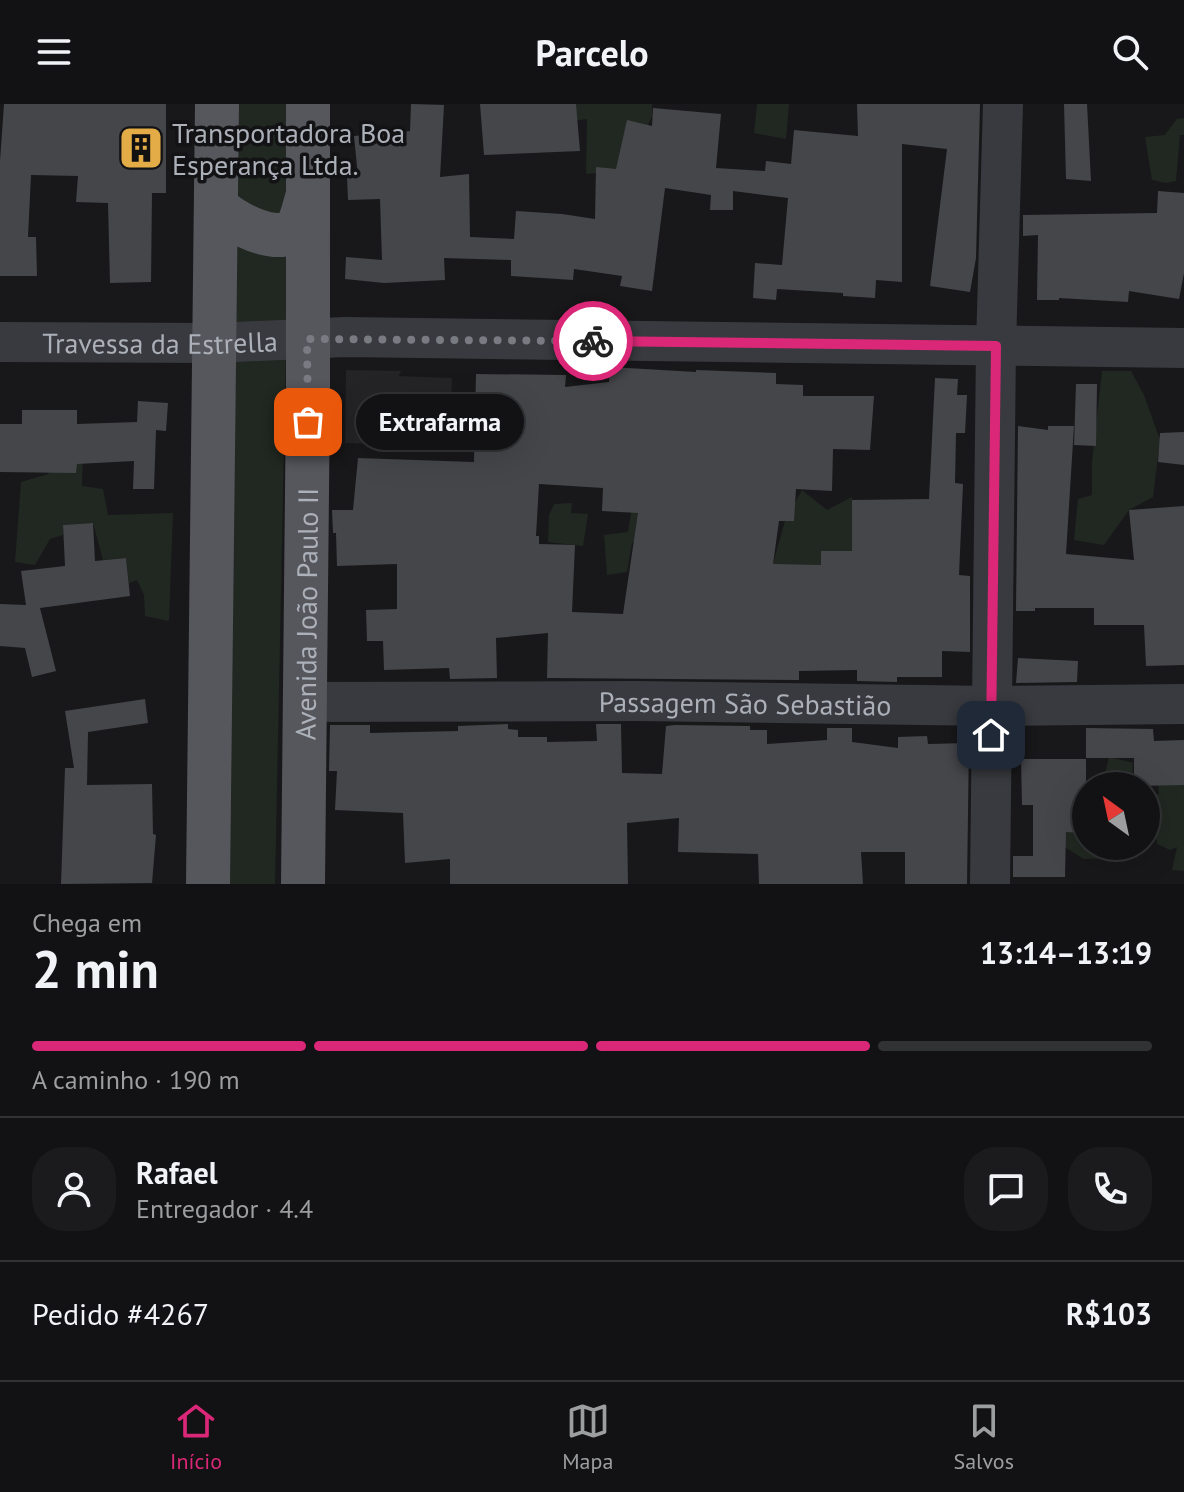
<!DOCTYPE html>
<html lang="pt">
<head>
<meta charset="utf-8">
<style>
	body { margin:0; font-family:"PT Sans",sans-serif; background:#1b1b1d; color:#f1f3f6; height:100vh; display:flex; flex-direction:column; font-size:30px; white-space:nowrap }
	* { box-sizing:border-box; margin:0 }
	p { font-size:26px; color:#9c9ea0 }
	.icon { flex:none; width:44px; height:44px; fill:none; stroke:currentColor; stroke-width:2; stroke-linecap:round; stroke-linejoin:round }
	.map { position:relative; height:780px; overflow:hidden }
	.sheet { display:flex; flex-direction:column; background:#121214; flex:1 }
	.sheet>* { flex:none }
	.needle { width:52px; rotate:327deg }
	.buttons { position:absolute; left:1072px; top:668px; display:grid; gap:16px }
	.buttons a { display:grid; place-items:center; width:88px; height:88px; border-radius:50%; background:#121214; box-shadow:0 8px 32px #0002,0 0 0 2px #313234; font-size:40px }
	.pin { position:absolute; display:grid; place-items:center; width:68px; height:68px; color:#fff; margin:-34px; border-radius:16px; box-shadow:0 4px 12px #0006 }
	.courier { position:absolute; display:grid; place-items:center; width:80px; height:80px; margin:-40px; border:6px solid #db2777; border-radius:50%; background:#fff; color:#222; box-shadow:0 2px 10px #0007 }
	.bubble { position:absolute; height:56px; border-radius:28px; background:#121214; box-shadow:0 8px 32px #0002,0 0 0 2px #313234; font-size:26px; font-weight:700; line-height:56px; text-align:center }
	.overview em { font-style:normal; font-weight:700 }
	.overview div { display:flex; flex-direction:column-reverse }
	.overview { display:flex; align-items:center; justify-content:space-between; height:136px; padding:0 32px }
	h1 { font-size:52px; font-weight:700; line-height:60px }
	.bar { display:grid; grid-template-columns:repeat(4,1fr); gap:12px 8px; align-content:center; height:96px; padding:0 32px }
	.bar i { height:10px; border-radius:6px; background:#313234 }
	.bar .active { background:#db2777 }
	.bar p { grid-column:span 4 }
	.line { display:flex; align-items:center; gap:20px; padding:0 32px; border-top:2px solid #313234 }
	.line div { flex:1 }
	.round { display:grid; place-items:center; flex:none; width:84px; height:84px; border-radius:32px; background:#1b1b1d }
	header { display:flex; justify-content:space-between; align-items:center; height:104px; padding:0 32px; background:#121214; font-size:36px; font-weight:700 }
	.tab-bar { display:flex; justify-content:space-around; align-items:center; height:112px; border-top:2px solid #313234; background:#121214; font-size:22px; color:#9c9ea0 }
	.tab-bar a { display:grid; justify-items:center; gap:4px }
	.tab-bar .active { color:#db2777 }
	.map>svg:first-child { display:block }
</style>
</head>
<body>
<header><svg class="icon" aria-label="menu" viewBox="0 0 24 24"><path d="M4 6h16M4 12h16M4 18h16"/></svg>Parcelo<svg class="icon" aria-label="search" viewBox="0 0 24 24"><circle cx="10" cy="10" r="6"/><path d="M15 15l6 6"/></svg></header>
<div class="map">
<svg width="1184" height="780" viewBox="0 0 1184 780">
	<rect width="100%" height="100%" fill="#18181a"/>
	<!-- built -->
	<path fill="#242427" d="M346,266L401,267L399,272L452,274L450,342L345,339Z"/>
	<!-- green -->
	<path fill="#202821" d="M229,0H291L275,780H221Z
		M508,0H652V12L629,66L586,70L587,15L540,21Z
		M757,0H789L786,35L754,29Z
		M1184,14V31H1180L1176,77L1166,79L1152,76L1145,33L1165,31L1177,15Z
		M1102,267H1131L1144,291L1160,336L1153,393L1129,406L1104,441L1074,436L1078,395L1092,391V358Z
		M641,344L655,427L632,439L627,468L607,471L604,431L628,428Z
		M83,348L82,382L103,385L108,411L173,409L169,517L145,512L144,491L137,476L129,479L126,454L103,456L93,419L63,421V431L50,435L35,461L15,458L21,378L48,370L56,349Z
		M802,386L827,406L852,393V419L861,454L767,481L785,417Z
		M572,399L571,409L588,410L583,442L548,438L549,411L554,400Z
		M1109,653L1133,659L1132,682H1102Z
		M1157,660L1184,681V767L1172,766L1177,743L1170,746L1157,740L1155,726L1146,725V691L1159,690Z
		M1086,709V742H1113L1112,754L1084,755L1061,741V723Z"/>
	<!-- building -->
	<path fill="#45464a" fill-rule="evenodd" d="M4,0H166V89H152L151,178L110,179L108,99L76,98L78,72L31,71L28,133H36L37,172H0V57Z
		M411,0L444,1L440,73L469,70L470,133L514,135L516,107L562,110L595,115L596,63L616,65L627,16L652,22L653,4L721,10L716,64L765,67L766,57L791,60L794,26L858,32L857,0H980L976,154L970,188L930,182L947,45L902,40V178L876,176L875,194L843,192V189L777,185L776,196L753,194L755,159L782,161L788,94L733,87V106H710L711,91L665,84L652,187L620,182L622,172L574,165L573,176L511,172V156L444,154L445,176L384,179L345,175L346,153L382,156L380,95L348,96L347,73L358,72L354,32L410,27Z
		M480,0H576L580,47L484,51Z
		M1064,0H1087L1091,77L1066,75Z
		M1158,87L1184,89V169L1179,195L1129,187L1128,198L1059,194V196H1037L1038,131L1023,132V111L1157,109Z
		M610,263L696,268V266L776,269V280L803,281V292H874L870,346L833,345L832,387L796,385L794,417H779L773,460L821,461V447H852V396L929,395L935,274L958,275L957,291H967L965,329H956L955,379L963,380L959,471L970,472V548L942,547V573H897V578L857,577V566L799,567V576L547,574L548,529L496,534L497,574L450,575L449,564L384,566L383,537H367L366,506L397,505V460L337,462L336,429H333L332,406H353L358,354L474,358L476,270L566,271L565,283L609,278ZM539,380L603,384L602,407L638,409L623,510L572,508L575,441L539,440V432H536Z
		M1076,280H1097L1096,342L1074,341Z
		M138,297L168,299L166,327L156,326L154,385H133L134,357L77,360L76,369L0,368V320H22V306H77V320L137,318Z
		M1018,322L1048,326V322H1074L1066,450L1134,456L1129,406L1184,402V561L1146,562L1144,521H1094V504H1035V507H1016Z
		M1184,328V361L1158,358L1160,329Z
		M93,419L95,457L126,454L130,492L40,504L56,567L32,573L25,544L0,542V500L26,501L21,467L65,462L63,421Z
		M1018,554L1078,557L1077,578L1016,579Z
		M145,595L148,619L88,628L87,681L152,680L153,730L156,731L152,779L61,780L65,664H74L65,607Z
		M508,620V625L518,626V633H547V638L597,637L596,620H621L622,669L662,670L666,622L675,621L750,622V626H767V640L827,636V624H852V638L898,644V633L927,632L928,640L969,639L967,780H905V748H861L863,780H759L758,750L678,748L679,714L627,719L628,780H450V755L405,759L403,709L335,706L337,667H329L330,621H370V629L458,627V622Z
		M1086,624L1153,625L1154,637L1184,636V681L1134,682V654H1086Z
		M1021,655H1086V729L1066,728L1065,773H1013V752H1033V701H1022Z"/>
	<g fill="none" stroke-linecap="round" stroke-linejoin="round">
		<!-- minor -->
		<g stroke="#393a3f" stroke-width="40">
			<path id="s1" d="M0,238L214,239L345,233L1184,244"/>
			<path id="s2" d="M305,598L636,597L992,602L1184,600"/>
			<path d="M990,780L996,242L1003,0"/>
		</g>
		<!-- major -->
		<g stroke="#56575d" stroke-width="44">
			<path d="M216,102C230,117 279,144 296,124C302,116 304,103 307,94"/>
			<path d="M208,780L217,0"/>
			<path id="s3" d="M303,780L308,291V0"/>
		</g>
	</g>
	<g fill="none" stroke-linecap="round" stroke-linejoin="round">
		<!-- done -->
		<path stroke="#787b81" stroke-width="8" stroke-dasharray="0 14.4" d="M308,318L307,235L593,237"/>
		<!-- route -->
		<path stroke="#db2777" stroke-width="10" d="M593,237L996,242L991,631"/>
	</g>
	<!-- icons -->
	<defs>
		<g id="building-square" transform="scale(2.3)"><rect x="-9" y="-9" width="18" height="18" rx="4" fill="#e3ac47" stroke="#131315"/><path d="M-4-6H4V6H1V3H-1V6H-4ZM-2.5-4.3h1.7v1.8h-1.7ZM.8-4.3h1.7v1.8H.8ZM-2.5-1h1.7V.8h-1.7ZM.8-1h1.7V.8H.8Z" fill="#111"/></g>
	</defs>
	<g fill-rule="evenodd">
		<use href="#building-square" x="141" y="44"/>
	</g>
	<g text-anchor="middle" dominant-baseline="central" stroke-width="7" stroke-linejoin="round" paint-order="stroke">
		<!-- poi labels -->
		<g font-size="28" fill="#abb0b9" stroke="#131315" text-anchor="start">
			<text x="172" y="28">Transportadora Boa<tspan x="172" dy="32">Esperança Ltda.</tspan></text>
		</g>
		<!-- street labels -->
		<g font-size="28" fill="#abb0b9" stroke="#131315">
			<text stroke="none"><textPath href="#s1" startOffset="160">Travessa da Estrella</textPath></text>
			<text stroke="none"><textPath href="#s3" startOffset="270">Avenida João Paulo II</textPath></text>
			<text stroke="none"><textPath href="#s2" startOffset="440">Passagem São Sebastião</textPath></text>
		</g>
	</g>
</svg>
<div class="buttons">
<a><svg class="needle" viewBox="-14 -14 28 28"><path d="M0-13l5 13h-10z" fill="#e53935"/><path d="M0 13l5-13h-10z" fill="#9c9ea0"/></svg></a>
</div>
<div class="pin" style="left:308px;top:318px;background:#ea580c"><svg class="icon" aria-label="bag" viewBox="0 0 24 24"><path d="M5 8h14l-1 12H6zM9 8a3 3 0 0 1 6 0"/></svg></div>
<div class="pin" style="left:991px;top:631px;background:#1f2937"><svg class="icon" aria-label="home" viewBox="0 0 24 24"><path d="M3 11l9-7 9 7M6 9v11h12V9"/></svg></div>
<div class="courier" style="left:593px;top:237px"><svg class="icon" aria-label="bike" viewBox="0 0 24 24"><circle cx="6" cy="16" r="4"/><circle cx="18" cy="16" r="4"/><path d="M6 16l4-8h5l3 8M10 8l3 8H6M13 5h3"/></svg></div>
<div class="bubble" style="left:356px;top:290px;width:168px">Extrafarma</div>
</div>
<section class="sheet">
<div class="overview"><div><h1>2 min</h1><p>Chega em</p></div><em>13:14–13:19</em></div>
<div class="bar"><i class="active"></i><i class="active"></i><i class="active"></i><i></i><p>A caminho · 190 m</p></div>
<div class="line" style="height:144px"><a class="round"><svg class="icon" aria-label="person" viewBox="0 0 24 24"><circle cx="12" cy="8" r="4"/><path d="M4 21q1-7 8-7t8 7"/></svg></a><div><b>Rafael</b><p>Entregador · 4.4</p></div><a class="round"><svg class="icon" aria-label="chat" viewBox="0 0 24 24"><path d="M4 5h16v11H9l-5 4z"/></svg></a><a class="round"><svg class="icon" aria-label="phone" viewBox="0 0 24 24"><path d="M5 4h4l2 5-3 2q2 4 5 5l2-3 5 2v4C11 20 4 13 5 4z"/></svg></a></div>
<div class="line" style="height:104px"><div>Pedido #4267</div><b>R$103</b></div>
</section>
<nav class="tab-bar">
<a class="active"><svg class="icon" aria-label="home" viewBox="0 0 24 24"><path d="M3 11l9-7 9 7M6 9v11h12V9"/></svg>Início</a>
<a><svg class="icon" aria-label="map" viewBox="0 0 24 24"><path d="M3 6l6-2 6 2 6-2v14l-6 2-6-2-6 2zM9 4v14M15 6v14"/></svg>Mapa</a>
<a><svg class="icon" aria-label="saved" viewBox="0 0 24 24"><path d="M7 4h10v16l-5-4-5 4z"/></svg>Salvos</a>
</nav>
</body>
</html>
